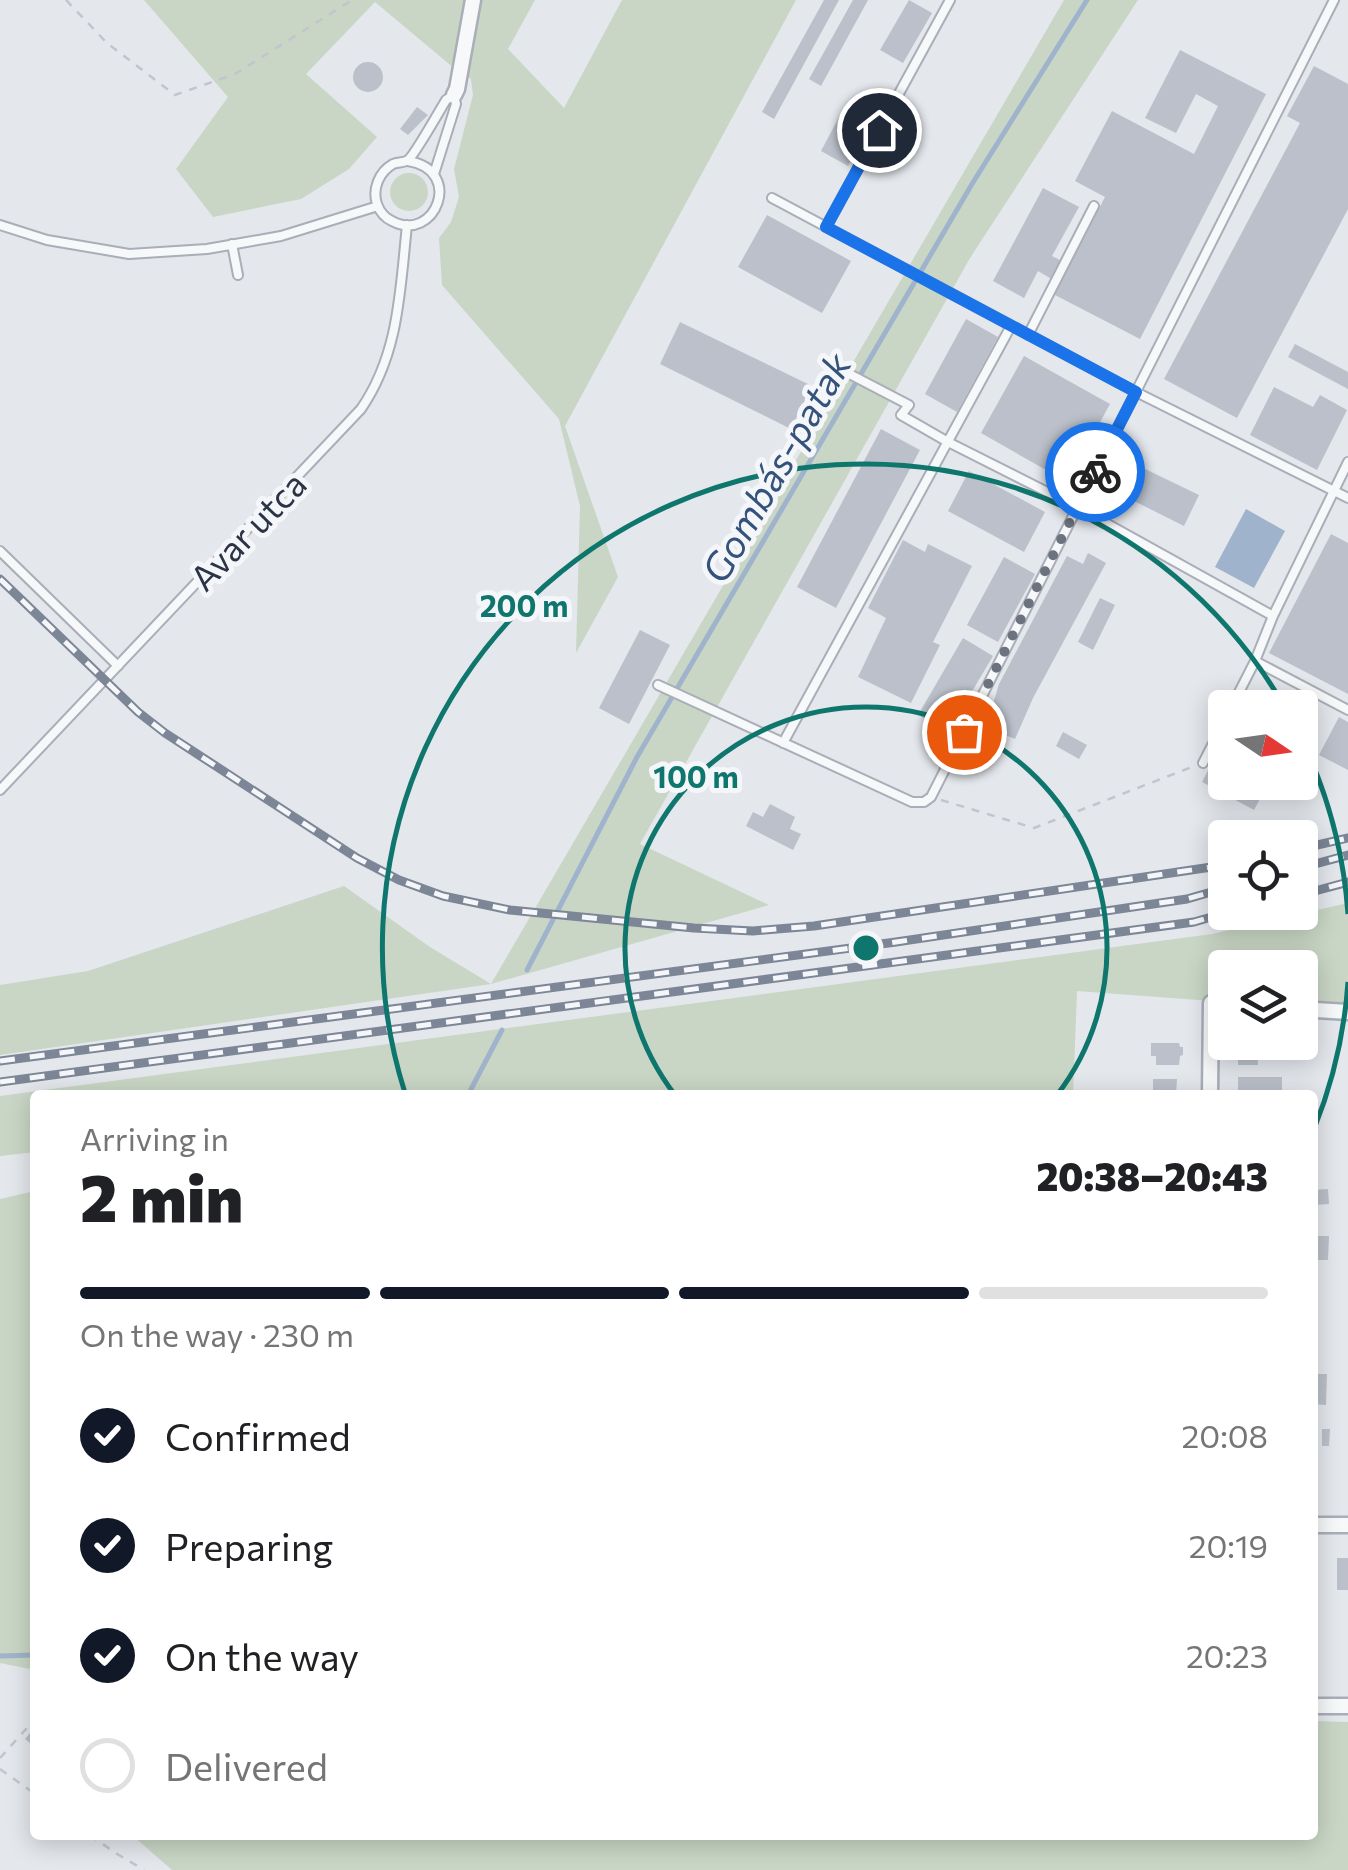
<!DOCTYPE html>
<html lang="en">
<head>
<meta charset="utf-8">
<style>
	body { margin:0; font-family:Commissioner,sans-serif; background:#f2f2f2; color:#202124; height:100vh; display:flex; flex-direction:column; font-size:38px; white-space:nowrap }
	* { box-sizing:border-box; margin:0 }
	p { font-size:32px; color:#757577 }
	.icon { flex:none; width:55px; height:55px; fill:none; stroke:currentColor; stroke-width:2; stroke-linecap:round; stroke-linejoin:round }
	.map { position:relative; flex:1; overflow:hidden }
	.side { position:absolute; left:30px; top:1090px; width:1288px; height:750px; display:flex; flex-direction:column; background:#fff; border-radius:10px; box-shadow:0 5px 25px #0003 }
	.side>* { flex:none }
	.needle { width:65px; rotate:103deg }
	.fabs { position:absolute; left:1208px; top:690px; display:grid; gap:20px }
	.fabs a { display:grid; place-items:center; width:110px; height:110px; border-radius:10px; background:#fff; box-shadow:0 5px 25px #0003; font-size:50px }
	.pin { position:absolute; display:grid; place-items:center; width:85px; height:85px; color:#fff; margin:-42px; border:5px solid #fff; border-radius:50%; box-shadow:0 2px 10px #0007 }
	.courier { position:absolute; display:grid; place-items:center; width:100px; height:100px; margin:-50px; border:8px solid #1a73e8; border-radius:50%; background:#fff; color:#222; box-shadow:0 2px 12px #0007 }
	.head em { font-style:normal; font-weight:800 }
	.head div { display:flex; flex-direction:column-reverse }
	.head { display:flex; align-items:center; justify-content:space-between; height:170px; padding:0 50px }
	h1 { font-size:65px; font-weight:800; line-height:75px }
	.bar { display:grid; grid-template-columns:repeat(4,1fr); gap:15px 10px; align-content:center; height:120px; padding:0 50px }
	.bar i { height:12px; border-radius:8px; background:#e0e0e0 }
	.bar .current { background:#111827 }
	.bar p { grid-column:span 4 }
	ol { padding:0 50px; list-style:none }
	li { display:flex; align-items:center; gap:30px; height:110px }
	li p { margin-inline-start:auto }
	li .icon { padding:10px; border-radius:50%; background:#111827; color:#fff; stroke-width:4 }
	li:last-child { color:#757577 }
	li i { width:55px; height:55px; border:5px solid #e0e0e0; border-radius:50% }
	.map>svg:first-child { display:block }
</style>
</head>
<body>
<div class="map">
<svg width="1348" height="1870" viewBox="0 0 1348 1870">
	<rect width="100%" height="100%" fill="#e4e7ec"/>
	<!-- green -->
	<path fill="#c9d6c5" d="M144,0H535L508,49L564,108L622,0H796L565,426L618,577L576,653L580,506L559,419L442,285L439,238L451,222L459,197L454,169L473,95L471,79L449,64L375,2L306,74L377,137L349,169L301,199L213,217L176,169L228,97Z
		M1064,0H1138L970,258L640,844L769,905L491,984L0,1055V985L88,971L344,886L430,947L491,984Z
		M390 192a19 19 0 1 1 38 0a19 19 0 1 1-38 0Z
		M1348,903V1012L1300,1008V968H1225V1002L1077,991L1073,1095H35V1152L0,1156V1096L1212,934Z
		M35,1191V1670L0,1663V1199Z
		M1313,1721L1348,1722V1870H172L132,1835H1312Z"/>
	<!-- water -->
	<path fill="#9fb4cc" d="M1246,509L1285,531L1254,588L1215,567Z"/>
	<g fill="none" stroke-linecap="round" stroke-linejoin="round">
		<!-- stream -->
		<path stroke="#9fb4cc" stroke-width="5" d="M527,970L637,757L972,184L1087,0
			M468,1095L502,1030
			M0,1656L35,1655"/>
	</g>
	<!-- building -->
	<path fill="#bbc0ca" d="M824,0H839L774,119L762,112Z
		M853,0H868L821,86L809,79Z
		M909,0L932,13L903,63L880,50Z
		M1180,50L1266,94L1140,339L1055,295L1060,284L1038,271L1024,298L993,281L1043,188L1079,207L1052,256L1070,265L1105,197L1075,181L1112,111L1194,154L1218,106L1196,94L1176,133L1145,118Z
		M353 77a15 15 0 1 1 30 0a15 15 0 1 1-30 0Z
		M1314,66L1348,84V209L1237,418L1164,379L1300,123L1287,116Z
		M845,106L873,121L848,166L821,151Z
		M417,107L428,115L408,135L400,129Z
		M767,215L851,261L822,313L738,267Z
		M966,319L998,337L957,412L925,394Z
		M680,322L812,386L791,429L660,364Z
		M1295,344L1348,372V389L1288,357Z
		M1024,356L1110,404L1067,482L981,433Z
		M1274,387L1313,407L1320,395L1347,410L1317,470L1250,435Z
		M881,429L920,450L836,608L797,587Z
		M1141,467L1199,495L1184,526L1126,497Z
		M969,471L1045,512L1024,552L948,511Z
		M1331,534L1348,543V694L1269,653Z
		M903,540L925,552L928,544L972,566L933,642L940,645L911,703L858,677L886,618L868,608Z
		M1088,553L1106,563L1033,698L1015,739L986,727L999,684L1067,556L1083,564Z
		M1004,557L1035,574L998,642L967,625Z
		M1100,598L1115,605L1093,650L1078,642Z
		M640,630L670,645L629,724L599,708Z
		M963,638L993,656L948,732L918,715Z
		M1339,717L1348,722V770L1319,755Z
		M1063,732L1087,745L1079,759L1056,746Z
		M1216,755L1225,760V782H1269L1254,810L1202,782Z
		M770,804L795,817L790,829L801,834L793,850L746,826L753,812L763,817Z
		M1238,1042H1257L1258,1065H1238Z
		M1151,1043H1179L1180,1047H1183V1055L1180,1056L1179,1065H1156V1056H1151Z
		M1238,1077H1282V1095H1267V1090H1261V1095H1238Z
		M1153,1079H1177L1176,1095H1153Z
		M1328,1189L1329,1204L1314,1205L1313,1190Z
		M1318,1236H1329L1328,1260H1317Z
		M1313,1374H1327L1326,1405L1313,1404Z
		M1322,1429H1330L1329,1446H1322Z
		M1337,1558H1348V1590H1337Z
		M35,1727V1747L25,1739Z"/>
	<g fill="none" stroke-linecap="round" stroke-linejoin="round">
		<!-- lane casing -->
		<g stroke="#a9aeb7" stroke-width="12">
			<path id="lane" d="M408,161C465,170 435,244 392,221C385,218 380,212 377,204C372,189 379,172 393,164C398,162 404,163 408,160C414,156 440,110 446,100L454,95
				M434,174L456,104L454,95
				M772,198L1136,392L1348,498
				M0,225L47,240L129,254L207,249L281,236L378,206
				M826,227L950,0
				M232,244L238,275
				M1028,335L1094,206
				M838,368L909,405L901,415L948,442L1077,507L1273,616
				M0,551L118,666
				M1255,661L1348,710
				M658,685L912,802H924L931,797L1334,0
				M1231,708L1255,661L1273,616L1348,462
				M783,743L1011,326
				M1203,763L1225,720
				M0,790L361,409C399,354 400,291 407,225"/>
		</g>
		<!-- street casing -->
		<g stroke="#a9aeb7" stroke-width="19">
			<path id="street" d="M454,95L457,89L473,0
				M1300,1009L1348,1012
				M1210,1095L1211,1003L1225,1004
				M1312,1525H1348
				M1312,1706H1348"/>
		</g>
		<!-- path -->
		<path stroke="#c2c5cb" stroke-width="2.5" stroke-dasharray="8 8" stroke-linecap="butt" d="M66,0L107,43L175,95L235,74L352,0
			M941,800L1034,828L1192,767
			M0,1758L35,1719
			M0,1769L35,1794
			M90,1835L114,1852L144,1870"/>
		<!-- lane -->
		<use href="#lane" stroke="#f7f8fa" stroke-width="8"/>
		<!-- street -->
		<use href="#street" stroke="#f7f8fa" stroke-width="14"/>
		<!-- rail casing -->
		<g stroke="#7d8696" stroke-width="9">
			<path id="rail" d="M0,579L138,712L165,733L357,858L399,880L443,896L510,910L694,928L753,931L814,926L1225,865
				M1300,849L1348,838
				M1300,868L1348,855
				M1300,895L1348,882
				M0,1061L896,942L1187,899L1225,888
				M0,1082L1194,922L1229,912"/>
		</g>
		<!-- rail -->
		<use href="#rail" stroke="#f4f6f9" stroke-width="5" stroke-dasharray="15" stroke-linecap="butt"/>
	</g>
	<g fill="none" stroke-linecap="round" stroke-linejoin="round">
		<!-- done -->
		<path stroke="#6c737f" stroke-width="10" stroke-dasharray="0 18" d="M964,732L1095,472"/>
		<!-- route -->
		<path stroke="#1a73e8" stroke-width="12" d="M879,130L826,227L1136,392L1095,472"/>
	</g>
	<!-- distance rings -->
	<g fill="none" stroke="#0f766e" stroke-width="5">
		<path d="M675 1095A241 241 0 1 1 1057 1095"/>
		<path d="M1348 982A483 483 0 0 1 1314 1129M405 1093A483 483 0 0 1 1284 706M1300 736A483 483 0 0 1 1348 914"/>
	</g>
	<g text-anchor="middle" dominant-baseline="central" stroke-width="10" stroke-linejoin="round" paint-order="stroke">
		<!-- street labels -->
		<g font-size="35" fill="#2b3445" stroke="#f4f6f9">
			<text transform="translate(247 530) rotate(-46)">Avar utca</text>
		</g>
		<!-- water labels -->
		<g font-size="38" font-style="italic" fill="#34527a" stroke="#f4f6f9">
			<text transform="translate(775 467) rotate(-60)">Gombás-patak</text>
		</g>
	</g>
	<circle cx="866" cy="948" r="15" fill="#0f766e" stroke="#f4f6f9" stroke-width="5"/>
	<g font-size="30" text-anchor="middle" font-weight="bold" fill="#0f766e" stroke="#f4f6f9" stroke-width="10" stroke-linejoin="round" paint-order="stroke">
		<text x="524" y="617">200 m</text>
		<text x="696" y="788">100 m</text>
	</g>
</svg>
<div class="fabs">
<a><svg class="needle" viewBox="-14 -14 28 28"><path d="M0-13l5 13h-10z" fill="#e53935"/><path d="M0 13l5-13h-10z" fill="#757577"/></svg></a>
<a><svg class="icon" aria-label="locate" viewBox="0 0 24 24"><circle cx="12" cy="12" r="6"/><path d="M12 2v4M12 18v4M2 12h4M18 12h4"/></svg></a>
<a><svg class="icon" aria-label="layers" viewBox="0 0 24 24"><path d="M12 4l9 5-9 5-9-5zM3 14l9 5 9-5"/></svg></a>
</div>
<div class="pin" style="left:964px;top:732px;background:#ea580c"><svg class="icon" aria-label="bag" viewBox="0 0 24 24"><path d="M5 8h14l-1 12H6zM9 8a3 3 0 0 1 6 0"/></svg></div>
<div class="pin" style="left:879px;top:130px;background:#1f2937"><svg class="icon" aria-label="home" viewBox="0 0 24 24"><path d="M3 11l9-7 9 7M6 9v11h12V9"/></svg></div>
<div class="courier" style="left:1095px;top:472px"><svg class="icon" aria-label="bike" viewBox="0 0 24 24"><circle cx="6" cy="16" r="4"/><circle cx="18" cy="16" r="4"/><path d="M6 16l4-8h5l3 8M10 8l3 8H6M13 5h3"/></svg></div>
<section class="side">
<div class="head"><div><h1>2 min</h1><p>Arriving in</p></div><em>20:38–20:43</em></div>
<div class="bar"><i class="current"></i><i class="current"></i><i class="current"></i><i></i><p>On the way · 230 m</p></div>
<ol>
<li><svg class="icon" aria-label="check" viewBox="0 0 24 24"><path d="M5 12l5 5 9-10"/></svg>Confirmed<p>20:08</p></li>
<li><svg class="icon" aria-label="check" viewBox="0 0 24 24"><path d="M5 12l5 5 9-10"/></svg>Preparing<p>20:19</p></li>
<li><svg class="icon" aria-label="check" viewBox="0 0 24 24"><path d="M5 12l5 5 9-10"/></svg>On the way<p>20:23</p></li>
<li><i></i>Delivered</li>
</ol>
</section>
</div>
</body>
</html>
